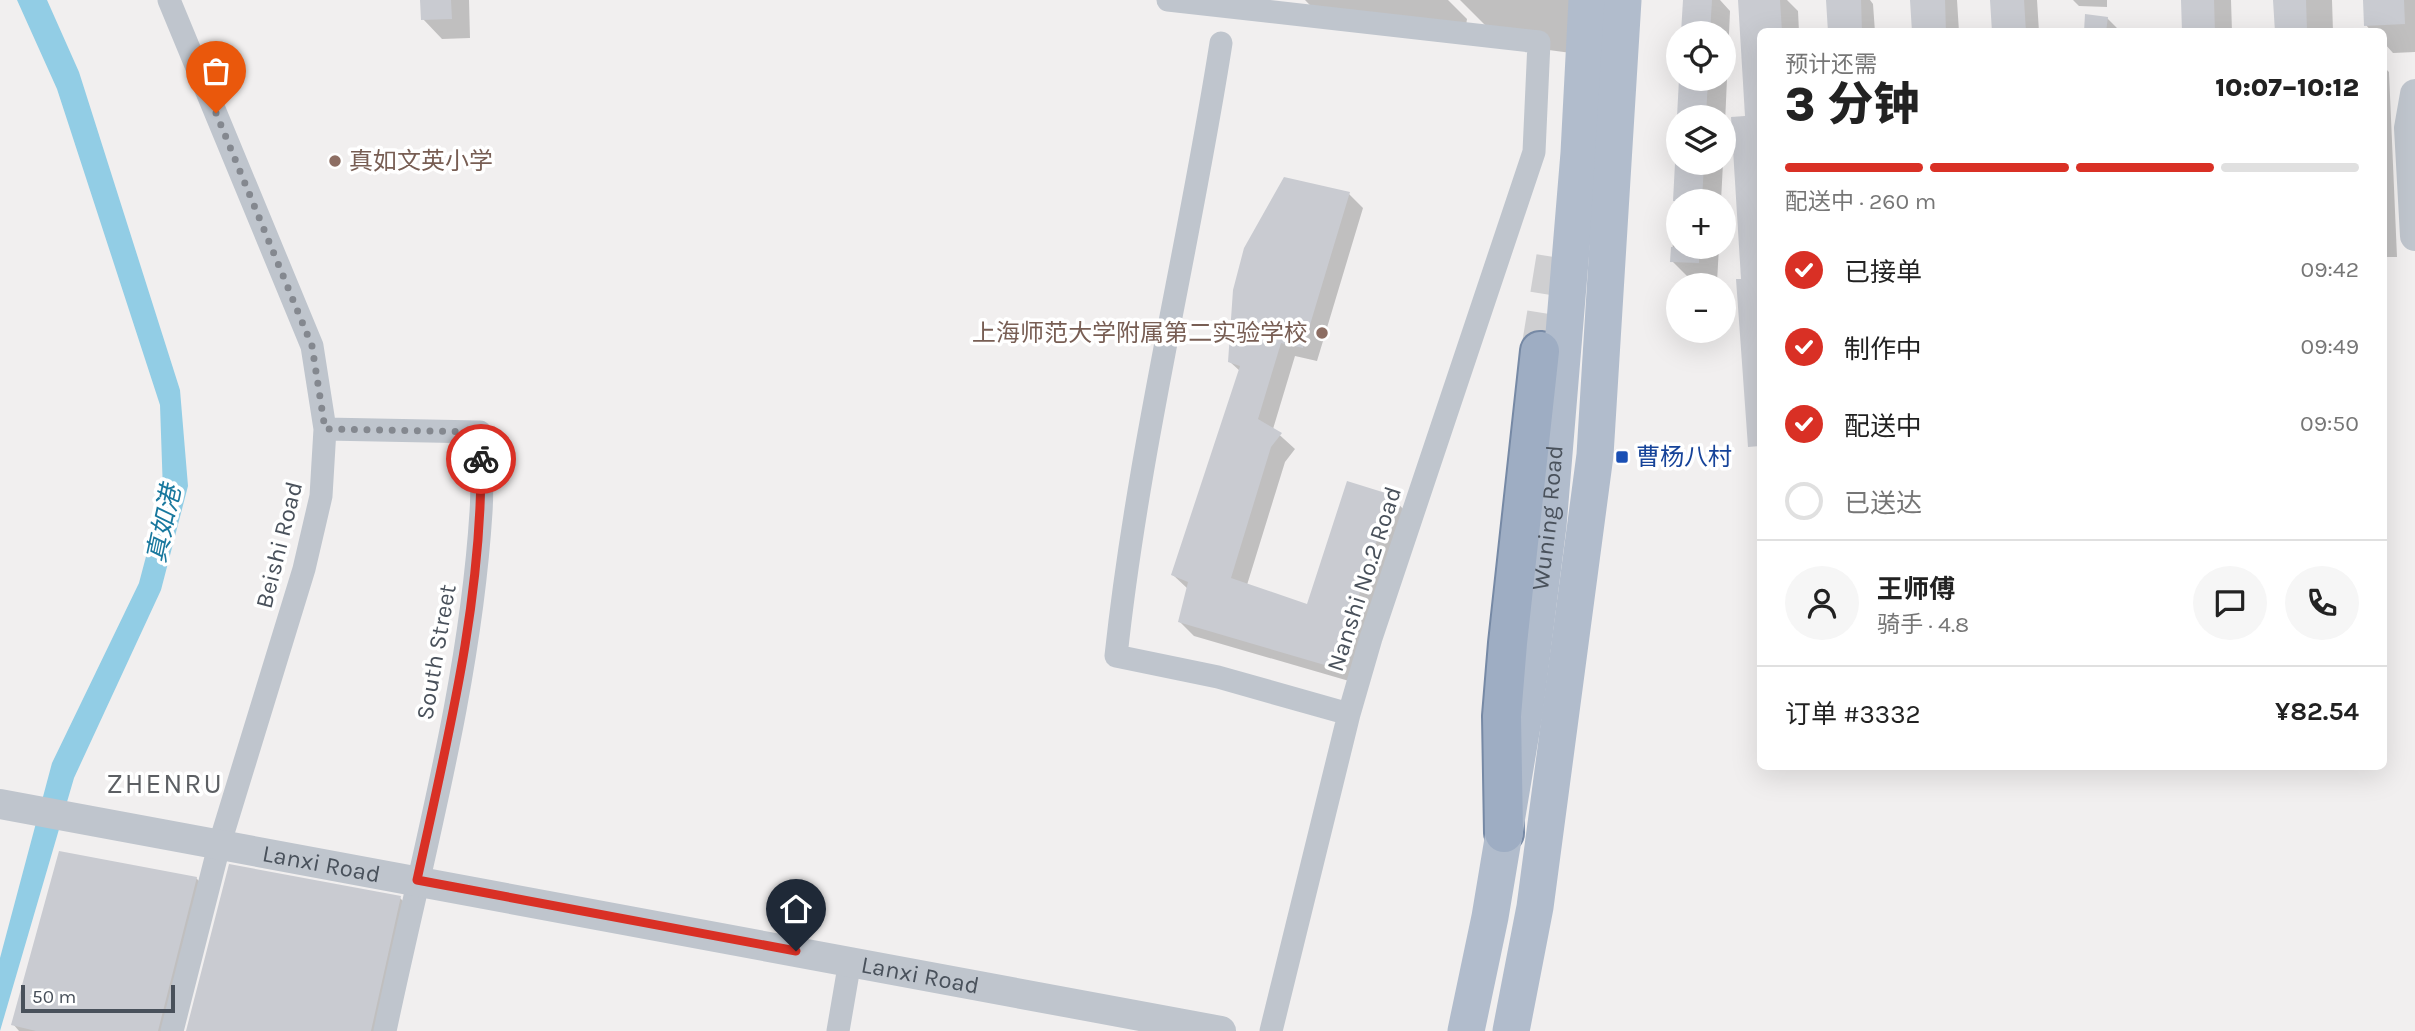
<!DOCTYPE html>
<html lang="zh">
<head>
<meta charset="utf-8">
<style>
	body { margin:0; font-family:Karla,"Noto Sans SC",sans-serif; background:#f6f6f6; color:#222; height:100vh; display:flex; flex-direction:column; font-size:26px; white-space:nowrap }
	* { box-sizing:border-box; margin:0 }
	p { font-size:23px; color:#767676 }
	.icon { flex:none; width:38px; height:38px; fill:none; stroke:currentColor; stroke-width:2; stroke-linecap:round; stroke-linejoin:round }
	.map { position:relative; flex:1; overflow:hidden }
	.sheet { position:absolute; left:1757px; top:28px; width:630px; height:742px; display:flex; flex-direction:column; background:#fff; border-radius:10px; box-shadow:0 7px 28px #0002 }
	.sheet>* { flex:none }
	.tools { position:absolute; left:1666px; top:21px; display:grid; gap:14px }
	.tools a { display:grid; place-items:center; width:70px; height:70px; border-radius:50%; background:#fff; box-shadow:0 7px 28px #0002; font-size:35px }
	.scale { position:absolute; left:21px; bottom:18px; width:154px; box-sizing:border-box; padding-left:7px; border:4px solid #49515b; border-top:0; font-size:19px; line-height:24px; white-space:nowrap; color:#49515b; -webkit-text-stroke:5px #fff; paint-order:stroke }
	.pin { position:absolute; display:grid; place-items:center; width:60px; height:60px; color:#fff; margin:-72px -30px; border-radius:50% 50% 50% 0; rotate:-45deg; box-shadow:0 0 7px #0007 }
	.pin .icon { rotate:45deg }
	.courier { position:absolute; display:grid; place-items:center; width:70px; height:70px; margin:-35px; border:5px solid #d93025; border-radius:50%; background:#fff; color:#222; box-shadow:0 2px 9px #0007 }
	.overview em { font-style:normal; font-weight:800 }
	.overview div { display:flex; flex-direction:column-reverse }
	.overview { display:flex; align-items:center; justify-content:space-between; height:119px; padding:0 28px }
	h1 { font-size:46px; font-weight:800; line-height:52px }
	.bar { display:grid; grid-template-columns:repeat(4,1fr); gap:10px 7px; align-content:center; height:84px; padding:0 28px }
	.bar i { height:9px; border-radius:5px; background:#e0e0e0 }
	.bar .current { background:#d93025 }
	.bar p { grid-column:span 4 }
	.line { display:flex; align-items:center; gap:18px; padding:0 28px; border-top:2px solid #e0e0e0 }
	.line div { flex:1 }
	.round { display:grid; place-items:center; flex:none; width:74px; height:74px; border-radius:37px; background:#f6f6f6 }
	ol { padding:0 28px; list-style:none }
	li { display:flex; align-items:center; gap:21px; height:77px }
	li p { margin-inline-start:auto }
	li .icon { padding:7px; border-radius:50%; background:#d93025; color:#fff; stroke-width:4 }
	li:last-child { color:#767676 }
	li i { width:38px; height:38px; border:4px solid #e0e0e0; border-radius:50% }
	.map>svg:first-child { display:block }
</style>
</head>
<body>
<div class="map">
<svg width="2415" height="1031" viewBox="0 0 2415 1031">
	<rect width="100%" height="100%" fill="#f1efef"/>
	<!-- water -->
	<path fill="#92cde5" d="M17,0H47L79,72L180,390L188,486L161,590L74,778L0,1031V958L52,763L139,583L163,492L160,405L57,89Z"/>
	<!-- shadow -->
	<path fill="#0003" d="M422,0H469L470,38L442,39L423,19Z
		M1305,0H1448L1467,19L1463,44L1331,27Z
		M1460,0H1592L1594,56L1504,44Z
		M1685,0H1720L1730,11L1724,146V117H1679L1681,79H1724V33H1683Z
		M1740,0H1787L1798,11L1799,32H1760V445L1749,433L1743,280L1747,118Z
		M1828,0H1870L1873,4L1875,32H1830Z
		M1912,0H1957L1959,32H1914Z
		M1992,0H2037L2039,32H1994Z
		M2073,0H2107V7L2079,6Z
		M2183,0H2231L2232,32H2184Z
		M2275,0H2332L2333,32H2277Z
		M2365,0H2415V52L2393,53L2384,43V32H2372L2366,25Z
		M2107,18L2121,32H2085Z
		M2384,67L2389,72L2397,257H2384Z
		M1678,132V163H1723L1721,201H1678V247H1719L1717,282L1691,280L1672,261Z
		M1349,194L1363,208L1317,361L1295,356L1273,429L1295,449L1285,462L1247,585L1308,606L1391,496L1405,511L1349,681L1194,636L1180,622L1188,589L1173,575L1240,371L1230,362Z
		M196,878L215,897L181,1031H19L13,1024Z
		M400,898L419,917L393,1031H188Z"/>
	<!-- building -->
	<path fill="#c9cbd1" d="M420,0H451L452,19L421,20Z
		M1683,0H1712L1710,33H1681Z
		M1738,0H1780L1782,32H1760V446L1748,447L1736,279H1741L1731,117L1745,116Z
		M1826,0H1861L1862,32H1828Z
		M1910,0H1945L1946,32H1912Z
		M1990,0H2024L2026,32H1992Z
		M2181,0H2214L2215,32H2182Z
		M2273,0H2306L2307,30L2275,32Z
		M2363,0H2404L2405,24L2364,26Z
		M2085,14L2108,17L2106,32H2084Z
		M1679,79H1708L1706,117H1677Z
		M1675,163H1704L1702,201H1673Z
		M1284,177L1350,192L1303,348L1281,343L1258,419L1282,433L1271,447L1231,578L1307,604L1347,481L1392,495L1335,668L1178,622L1188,582L1171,575L1240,366L1228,362L1233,290L1244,248Z
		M1671,247H1699V263L1670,262Z
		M59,851L197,877L158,1031H36L11,1025Z
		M229,864L401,896L371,1031H186Z"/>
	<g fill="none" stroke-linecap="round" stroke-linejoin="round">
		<!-- trunk-tunnel -->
		<path stroke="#cfcfd1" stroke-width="38" stroke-dasharray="38 19" stroke-linecap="butt" d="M1540,351L1557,247"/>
		<!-- trunk casing -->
		<g stroke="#7689a5" stroke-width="42">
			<path id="trunk" d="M1504,833L1502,716L1508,643L1540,351"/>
		</g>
		<!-- minor -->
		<path stroke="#bfc5cd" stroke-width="23" d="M169,0L312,346L325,429L321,496L304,569L219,846L172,1031
			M1168,0L1539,42L1534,152L1371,638L1349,714L1271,1031
			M1221,43C1189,248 1138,450 1116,656L1218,677L1349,714
			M325,429L480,432C481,458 483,485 481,512C470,687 421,860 385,1031
			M838,1031L850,961"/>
		<!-- tertiary -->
		<g stroke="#bfc5cd" stroke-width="30">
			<path d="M2415,94L2409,128L2415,236"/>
			<path id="s1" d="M0,804L1221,1031"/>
		</g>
		<!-- primary -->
		<g stroke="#b1bccc" stroke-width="37">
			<path id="s2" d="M1466,1031L1490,917L1524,714L1548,526L1579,153L1587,0"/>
			<path d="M1511,1031L1535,907L1595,455L1623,0"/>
		</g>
		<!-- trunk -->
		<use href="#trunk" stroke="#9eadc3" stroke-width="38"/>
	</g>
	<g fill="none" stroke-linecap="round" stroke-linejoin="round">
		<!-- done -->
		<path stroke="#84888f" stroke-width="7" stroke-dasharray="0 12.6" d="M216,113L312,346L325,429L480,432L481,459"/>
		<!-- route -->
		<path stroke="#d93025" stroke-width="9" d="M481,459C482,603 447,741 417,880L796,951"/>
	</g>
	<!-- markers -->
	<g fill="#8d6e63" stroke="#fff" stroke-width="2.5">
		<circle cx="335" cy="161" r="7"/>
		<circle cx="1322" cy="333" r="7"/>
	</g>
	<rect fill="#1a4fb4" stroke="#fff" stroke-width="2.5" x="1615" y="450" width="14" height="14" rx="3.5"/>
	<g text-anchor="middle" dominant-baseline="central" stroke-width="7" stroke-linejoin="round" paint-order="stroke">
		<!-- education labels -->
		<g font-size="24" fill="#785e54" stroke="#fff" text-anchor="start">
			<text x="349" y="161">真如文英小学</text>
			<text x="1308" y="333" text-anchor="end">上海师范大学附属第二实验学校</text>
		</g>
		<!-- transit labels -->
		<g font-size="24" fill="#164399" stroke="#fff" text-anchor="start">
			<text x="1636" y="457">曹杨八村</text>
		</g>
		<!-- street labels -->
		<g font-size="24" fill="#49515b" stroke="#fff">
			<text stroke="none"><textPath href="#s2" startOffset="520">Wuning Road</textPath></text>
			<text transform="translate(279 545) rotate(-76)">Beishi Road</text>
			<text transform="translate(1364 579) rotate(-72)">Nanshi No.2 Road</text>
			<text transform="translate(436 652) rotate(-80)">South Street</text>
			<text stroke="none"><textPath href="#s1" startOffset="327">Lanxi Road</textPath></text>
			<text stroke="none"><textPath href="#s1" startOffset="936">Lanxi Road</textPath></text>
		</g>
		<!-- water labels -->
		<g font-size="26" font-style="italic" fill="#18789e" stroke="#fff">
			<text transform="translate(164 524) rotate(-78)">真如港</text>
		</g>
		<!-- quarter labels -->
		<g font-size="28" letter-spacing="2" fill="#5c5f63" stroke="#fff">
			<text x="165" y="783">ZHENRU</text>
		</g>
	</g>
</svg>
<div class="tools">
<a><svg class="icon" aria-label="locate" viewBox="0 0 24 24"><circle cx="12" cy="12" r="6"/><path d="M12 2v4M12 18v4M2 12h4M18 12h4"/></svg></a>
<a><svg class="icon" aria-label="layers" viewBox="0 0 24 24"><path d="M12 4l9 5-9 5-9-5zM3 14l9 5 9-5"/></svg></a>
<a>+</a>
<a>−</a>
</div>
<div class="scale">50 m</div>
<div class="pin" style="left:216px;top:113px;background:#ea580c"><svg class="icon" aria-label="bag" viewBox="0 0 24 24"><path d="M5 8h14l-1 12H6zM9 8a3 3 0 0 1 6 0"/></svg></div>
<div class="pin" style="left:796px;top:951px;background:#1f2937"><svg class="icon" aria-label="home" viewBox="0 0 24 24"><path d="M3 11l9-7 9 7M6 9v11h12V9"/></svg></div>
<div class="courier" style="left:481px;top:459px"><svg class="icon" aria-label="bike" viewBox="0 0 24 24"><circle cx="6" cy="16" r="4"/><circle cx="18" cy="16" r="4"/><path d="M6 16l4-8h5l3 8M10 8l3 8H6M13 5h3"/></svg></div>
<section class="sheet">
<div class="overview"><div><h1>3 分钟</h1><p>预计还需</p></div><em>10:07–10:12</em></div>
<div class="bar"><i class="current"></i><i class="current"></i><i class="current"></i><i></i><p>配送中 · 260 m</p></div>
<ol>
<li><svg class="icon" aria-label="check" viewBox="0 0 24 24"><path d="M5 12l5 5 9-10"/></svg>已接单<p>09:42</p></li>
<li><svg class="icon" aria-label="check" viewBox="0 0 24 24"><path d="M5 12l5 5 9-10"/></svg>制作中<p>09:49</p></li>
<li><svg class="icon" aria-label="check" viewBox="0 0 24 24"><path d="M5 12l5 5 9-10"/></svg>配送中<p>09:50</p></li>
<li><i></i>已送达</li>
</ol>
<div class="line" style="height:126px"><a class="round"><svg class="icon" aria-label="person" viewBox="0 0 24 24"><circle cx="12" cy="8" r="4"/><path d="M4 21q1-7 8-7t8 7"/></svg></a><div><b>王师傅</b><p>骑手 · 4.8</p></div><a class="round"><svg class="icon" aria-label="chat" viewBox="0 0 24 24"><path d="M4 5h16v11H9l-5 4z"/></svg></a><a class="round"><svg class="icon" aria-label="phone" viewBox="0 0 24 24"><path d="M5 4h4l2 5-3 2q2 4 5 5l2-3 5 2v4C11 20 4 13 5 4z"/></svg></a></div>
<div class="line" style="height:91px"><div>订单 #3332</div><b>¥82.54</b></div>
</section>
</div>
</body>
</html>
